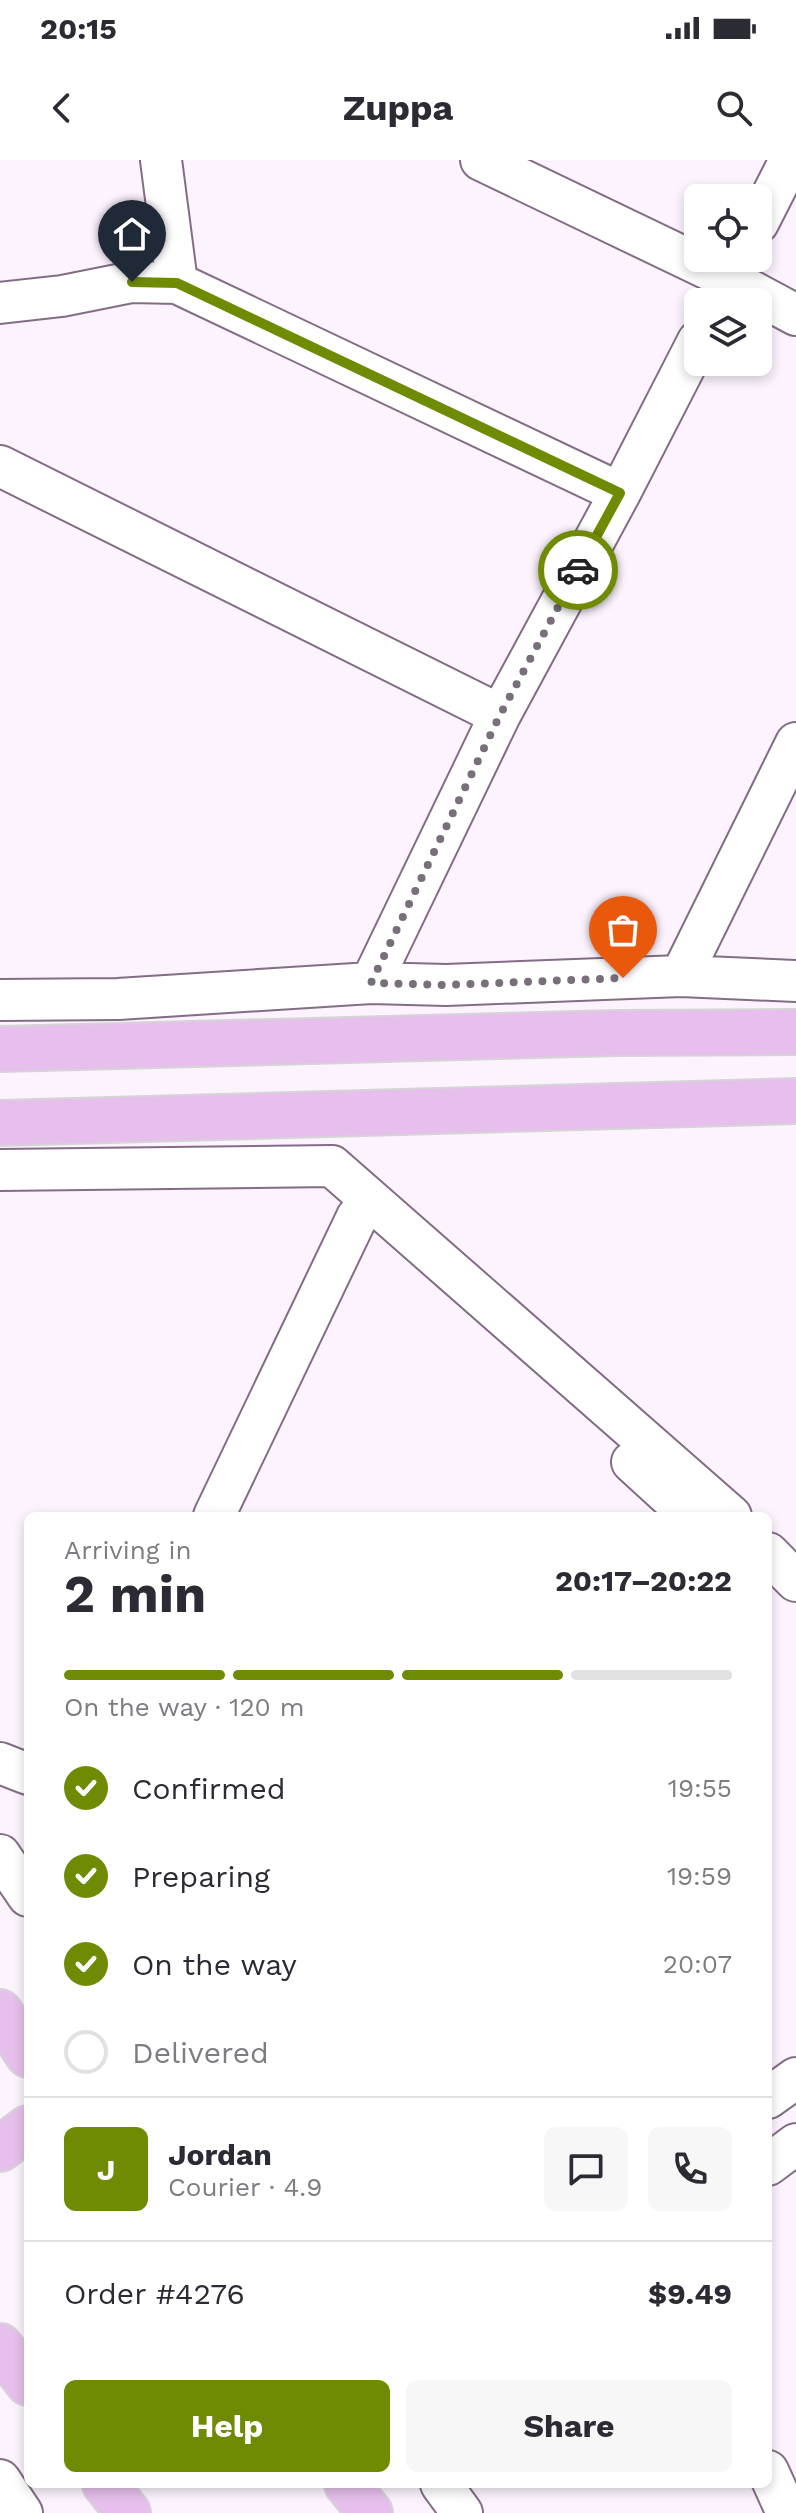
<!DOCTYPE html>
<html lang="en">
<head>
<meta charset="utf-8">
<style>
	body { margin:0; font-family:"Work Sans",sans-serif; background:#f7f7f7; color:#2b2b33; height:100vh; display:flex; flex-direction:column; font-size:30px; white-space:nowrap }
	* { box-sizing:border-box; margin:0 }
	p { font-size:26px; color:#7c7c81 }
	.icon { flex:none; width:44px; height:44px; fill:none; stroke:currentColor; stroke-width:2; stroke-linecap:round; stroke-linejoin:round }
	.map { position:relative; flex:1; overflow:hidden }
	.details { position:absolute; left:24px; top:1352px; width:748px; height:976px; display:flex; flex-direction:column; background:#fff; border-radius:12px; box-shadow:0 4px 12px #0003 }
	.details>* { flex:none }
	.buttons { position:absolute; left:684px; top:24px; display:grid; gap:16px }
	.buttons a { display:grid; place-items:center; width:88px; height:88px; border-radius:12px; background:#fff; box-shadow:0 4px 12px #0003; font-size:40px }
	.pin { position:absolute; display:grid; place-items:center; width:68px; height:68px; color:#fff; margin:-82px -34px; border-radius:50% 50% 50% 0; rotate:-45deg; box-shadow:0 0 8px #0007 }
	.pin .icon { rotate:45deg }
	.courier { position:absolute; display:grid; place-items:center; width:80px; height:80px; margin:-40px; border:6px solid #6f8b04; border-radius:50%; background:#fff; color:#222; box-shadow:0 2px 10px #0007 }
	.head em { font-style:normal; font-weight:700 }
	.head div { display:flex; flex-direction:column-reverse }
	.head { display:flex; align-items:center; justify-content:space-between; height:136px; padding:0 40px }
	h1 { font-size:52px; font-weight:700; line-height:60px }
	.bar { display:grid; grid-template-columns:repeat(4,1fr); gap:12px 8px; align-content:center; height:96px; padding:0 40px }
	.bar i { height:10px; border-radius:6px; background:#e1e1e2 }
	.bar .current { background:#6f8b04 }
	.bar p { grid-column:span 4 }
	.line { display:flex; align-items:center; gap:20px; padding:0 40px; border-top:2px solid #e1e1e2 }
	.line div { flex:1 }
	.round { display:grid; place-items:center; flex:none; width:84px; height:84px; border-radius:12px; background:#f7f7f7 }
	ol { padding:0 40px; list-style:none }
	li { display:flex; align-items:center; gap:24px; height:88px }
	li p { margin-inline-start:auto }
	li .icon { padding:8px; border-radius:50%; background:#6f8b04; color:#fff; stroke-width:4 }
	li:last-child { color:#7c7c81 }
	li i { width:44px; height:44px; border:4px solid #e1e1e2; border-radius:50% }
	.primary-button { display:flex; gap:16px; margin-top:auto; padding:16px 40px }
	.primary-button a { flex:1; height:92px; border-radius:12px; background:#6f8b04; color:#fff; font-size:32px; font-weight:700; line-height:92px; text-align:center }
	.primary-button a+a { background:#f7f7f7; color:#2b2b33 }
	.status { display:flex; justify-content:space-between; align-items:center; height:56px; padding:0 40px; background:#fff; direction:ltr }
	.status svg { height:22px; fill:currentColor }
	header { display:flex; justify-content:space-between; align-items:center; height:104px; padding:0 40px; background:#fff; font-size:36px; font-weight:700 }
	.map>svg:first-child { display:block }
</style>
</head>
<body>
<div class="status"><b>20:15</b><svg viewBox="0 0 49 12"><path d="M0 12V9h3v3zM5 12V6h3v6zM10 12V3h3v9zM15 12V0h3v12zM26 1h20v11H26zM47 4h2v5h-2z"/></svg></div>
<header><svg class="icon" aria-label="back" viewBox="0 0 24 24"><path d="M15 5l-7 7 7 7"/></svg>Zuppa<svg class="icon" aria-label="search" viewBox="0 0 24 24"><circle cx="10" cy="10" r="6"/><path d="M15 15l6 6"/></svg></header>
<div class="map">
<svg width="796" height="2353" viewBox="0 0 796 2353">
	<rect width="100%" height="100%" fill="#fcf3fe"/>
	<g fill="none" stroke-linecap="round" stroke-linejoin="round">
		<!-- minor casing -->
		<g stroke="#826d85" stroke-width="44">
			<path id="minor" d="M161,0L177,123
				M481,0L729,119L796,155
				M758,63L790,0
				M0,143L62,136L132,122L177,123L620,333
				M0,306L500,555
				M681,816L796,583
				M371,823L500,555L620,333L698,181
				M0,840L118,839L371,823L446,825L681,816L796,821
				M0,1010L332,1006L731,1356
				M632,1302L691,1356
				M214,1356L357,1057
				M768,1393L796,1421
				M0,1603L28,1614
				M0,1695L28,1736
				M768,1938L796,1918
				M768,2005L796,1984
				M768,2311L787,2353
				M0,2320L22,2353
				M441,2324L462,2353"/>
		</g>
		<!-- major casing -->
		<g stroke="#d6d4d6" stroke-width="48">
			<path id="major" d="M0,889L618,873L796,872
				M0,963L796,941
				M0,1852L28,1895
				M0,1989L28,1968
				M0,2186L28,2223
				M105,2324L128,2353
				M347,2324L370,2353"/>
		</g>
		<!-- minor -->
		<use href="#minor" stroke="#fff" stroke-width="40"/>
		<!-- major -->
		<use href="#major" stroke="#e6bfec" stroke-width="44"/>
	</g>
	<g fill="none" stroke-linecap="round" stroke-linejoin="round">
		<!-- done -->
		<path stroke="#786f7a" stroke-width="8" stroke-dasharray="0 14.4" d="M578,410L500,555L371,823L446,825L623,818"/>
		<!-- route -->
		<path stroke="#6f8b04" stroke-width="10" d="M132,122L177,123L620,333L578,410"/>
	</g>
</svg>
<div class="buttons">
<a><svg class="icon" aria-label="locate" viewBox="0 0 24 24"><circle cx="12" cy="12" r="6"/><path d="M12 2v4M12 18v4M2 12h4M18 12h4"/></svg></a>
<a><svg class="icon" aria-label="layers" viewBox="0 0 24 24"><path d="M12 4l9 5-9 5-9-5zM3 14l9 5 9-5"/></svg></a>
</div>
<div class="pin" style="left:623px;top:818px;background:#ea580c"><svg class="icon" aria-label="bag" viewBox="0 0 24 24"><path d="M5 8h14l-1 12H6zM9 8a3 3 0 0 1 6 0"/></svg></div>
<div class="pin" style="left:132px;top:122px;background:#1f2937"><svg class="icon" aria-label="home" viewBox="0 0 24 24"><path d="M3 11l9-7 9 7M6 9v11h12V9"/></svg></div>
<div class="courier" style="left:578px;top:410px"><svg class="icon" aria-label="car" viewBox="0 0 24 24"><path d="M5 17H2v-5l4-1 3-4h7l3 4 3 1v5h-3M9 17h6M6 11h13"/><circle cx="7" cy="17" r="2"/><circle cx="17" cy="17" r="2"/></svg></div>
<section class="details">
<div class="head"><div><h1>2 min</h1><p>Arriving in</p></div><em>20:17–20:22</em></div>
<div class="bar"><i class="current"></i><i class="current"></i><i class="current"></i><i></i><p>On the way · 120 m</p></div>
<ol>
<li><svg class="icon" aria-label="check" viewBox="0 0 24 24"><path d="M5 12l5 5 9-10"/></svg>Confirmed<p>19:55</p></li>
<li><svg class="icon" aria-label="check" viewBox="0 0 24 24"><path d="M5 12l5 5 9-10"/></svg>Preparing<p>19:59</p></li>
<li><svg class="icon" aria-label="check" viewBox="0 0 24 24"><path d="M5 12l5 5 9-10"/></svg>On the way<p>20:07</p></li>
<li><i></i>Delivered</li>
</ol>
<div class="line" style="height:144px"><b class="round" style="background:#6f8b04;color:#fff">J</b><div><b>Jordan</b><p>Courier · 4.9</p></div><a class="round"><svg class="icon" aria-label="chat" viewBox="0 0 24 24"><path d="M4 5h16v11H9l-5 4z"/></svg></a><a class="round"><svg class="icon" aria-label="phone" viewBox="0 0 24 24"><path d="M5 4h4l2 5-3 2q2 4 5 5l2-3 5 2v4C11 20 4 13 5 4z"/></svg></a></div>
<div class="line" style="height:104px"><div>Order #4276</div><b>$9.49</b></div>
<div class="primary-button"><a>Help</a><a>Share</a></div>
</section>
</div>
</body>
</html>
